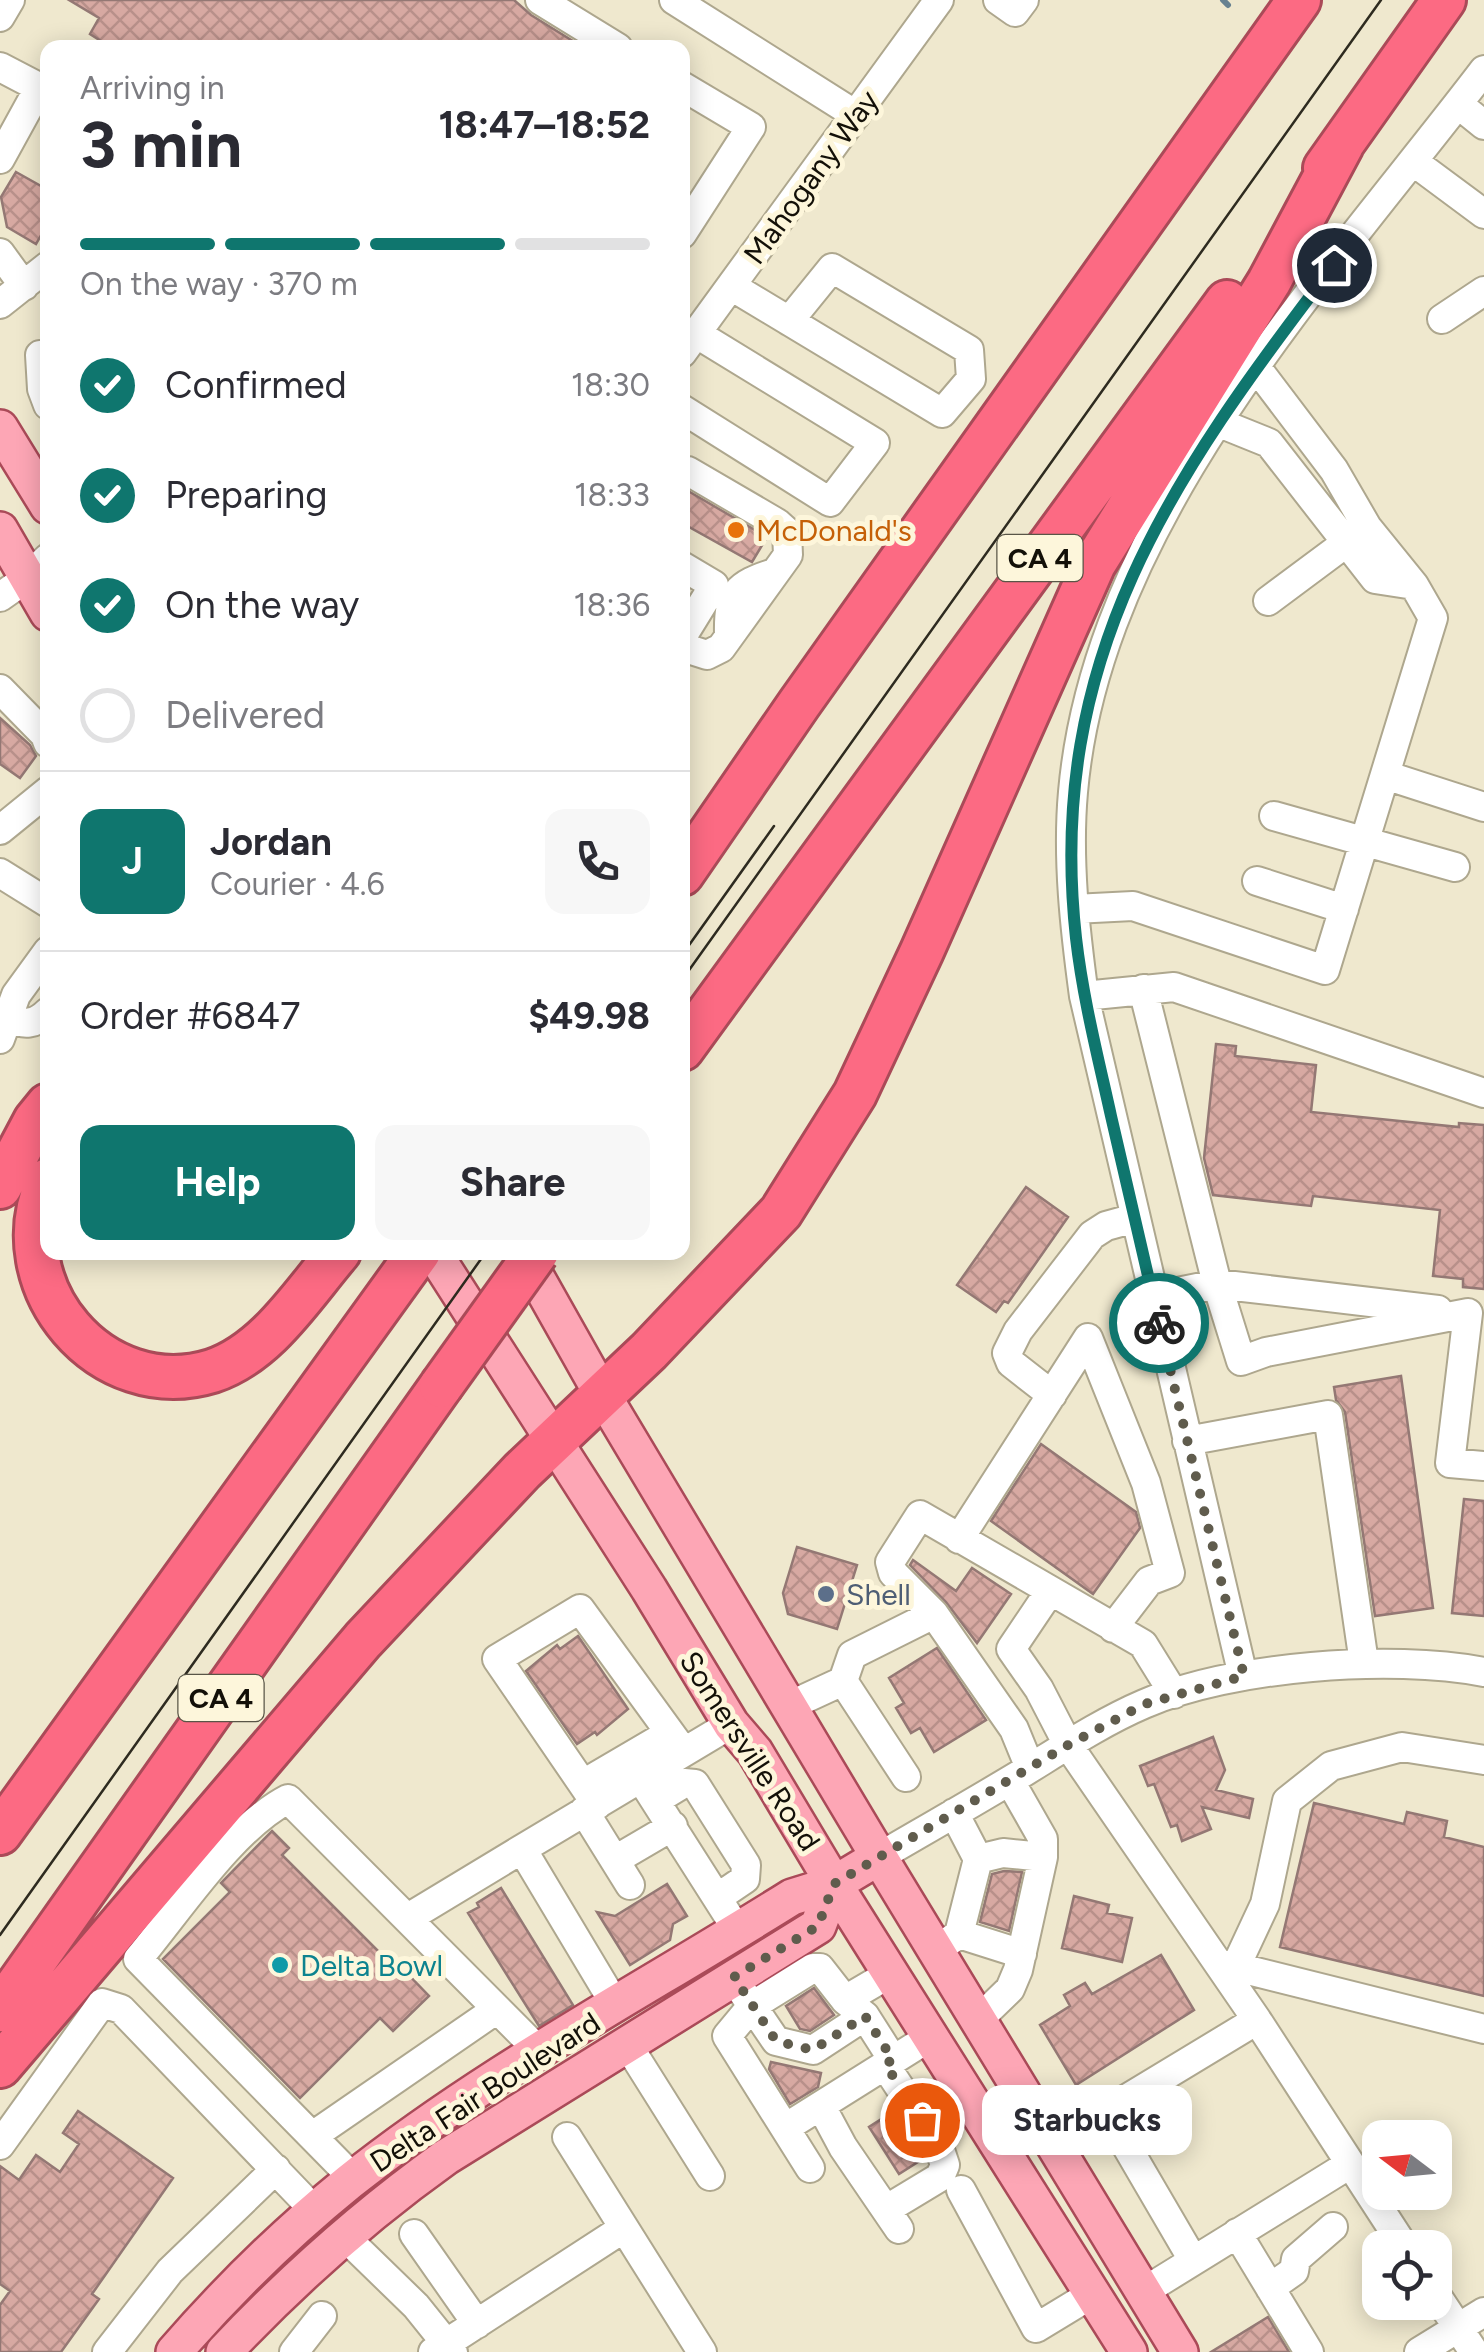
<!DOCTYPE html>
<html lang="en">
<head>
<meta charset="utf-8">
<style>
	body { margin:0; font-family:Figtree,sans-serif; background:#f7f7f7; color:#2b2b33; height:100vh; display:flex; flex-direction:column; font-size:38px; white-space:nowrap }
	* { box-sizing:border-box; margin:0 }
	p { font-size:32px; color:#7c7c81 }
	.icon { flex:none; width:55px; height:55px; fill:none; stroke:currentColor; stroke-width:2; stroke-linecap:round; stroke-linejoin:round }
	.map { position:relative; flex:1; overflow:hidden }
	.drawer { position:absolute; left:40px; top:40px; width:650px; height:1220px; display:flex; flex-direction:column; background:#fff; border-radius:20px; box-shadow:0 5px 25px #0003 }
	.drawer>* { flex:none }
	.needle { width:65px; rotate:286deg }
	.tools { position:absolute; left:1362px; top:2120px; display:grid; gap:20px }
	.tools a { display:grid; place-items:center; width:90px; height:90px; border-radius:20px; background:#fff; box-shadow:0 5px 25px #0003; font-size:50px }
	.pin { position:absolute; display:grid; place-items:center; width:85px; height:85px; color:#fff; margin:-42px; border:5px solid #fff; border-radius:50%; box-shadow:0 2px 10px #0007 }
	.courier { position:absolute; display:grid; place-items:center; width:100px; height:100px; margin:-50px; border:8px solid #0f766e; border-radius:50%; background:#fff; color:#222; box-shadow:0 2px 12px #0007 }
	.bubble { position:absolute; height:70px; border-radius:20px; background:#fff; box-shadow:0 5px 25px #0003; font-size:32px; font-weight:700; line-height:70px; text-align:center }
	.overview em { font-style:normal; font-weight:700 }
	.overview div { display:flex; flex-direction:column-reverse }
	.overview { display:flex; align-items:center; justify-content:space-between; height:170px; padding:0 40px }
	h1 { font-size:65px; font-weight:700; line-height:75px }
	.bar { display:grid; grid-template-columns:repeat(4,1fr); gap:15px 10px; align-content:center; height:120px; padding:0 40px }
	.bar i { height:12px; border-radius:8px; background:#e1e1e2 }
	.bar .on { background:#0f766e }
	.bar p { grid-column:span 4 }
	.line { display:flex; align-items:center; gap:25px; padding:0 40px; border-top:2px solid #e1e1e2 }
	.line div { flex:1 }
	.round { display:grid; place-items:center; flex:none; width:105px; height:105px; border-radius:20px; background:#f7f7f7 }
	ol { padding:0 40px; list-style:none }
	li { display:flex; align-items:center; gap:30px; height:110px }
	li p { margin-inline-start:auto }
	li .icon { padding:10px; border-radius:50%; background:#0f766e; color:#fff; stroke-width:4 }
	li:last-child { color:#7c7c81 }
	li i { width:55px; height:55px; border:5px solid #e1e1e2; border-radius:50% }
	.button { display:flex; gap:20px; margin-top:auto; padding:20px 40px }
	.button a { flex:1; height:115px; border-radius:20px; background:#0f766e; color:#fff; font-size:40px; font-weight:700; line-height:115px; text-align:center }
	.button a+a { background:#f7f7f7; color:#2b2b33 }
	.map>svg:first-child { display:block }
</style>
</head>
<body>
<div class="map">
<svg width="1484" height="2352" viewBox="0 0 1484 2352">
	<defs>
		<pattern id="building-cross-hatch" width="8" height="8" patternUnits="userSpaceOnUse" patternTransform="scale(2.5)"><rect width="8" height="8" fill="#d7a9a2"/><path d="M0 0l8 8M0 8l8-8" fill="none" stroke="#b8908a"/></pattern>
	</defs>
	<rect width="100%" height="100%" fill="#efe8ce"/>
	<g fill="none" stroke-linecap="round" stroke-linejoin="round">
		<!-- stream -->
		<path stroke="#678190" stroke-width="6" d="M1223,0L1228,5"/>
	</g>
	<!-- building -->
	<path fill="url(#building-cross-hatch)" stroke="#947874" stroke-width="2.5" d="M69,0H514L531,15L584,48H112L90,34L99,18Z
		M16,172L48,190V223L36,244L7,227L1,197Z
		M683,488L767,537L752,562L682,523Z
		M0,718L30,745L36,756L20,778L0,764Z
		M1216,1044L1236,1046L1235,1056L1316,1065L1311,1112L1459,1127V1123L1484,1125V1289L1463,1287V1279L1433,1276L1440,1210L1313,1196L1311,1206L1213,1195L1204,1158Z
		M1026,1187L1068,1217L1008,1303L1004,1301L996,1312L957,1285Z
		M1401,1376L1433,1608L1375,1616L1345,1412L1336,1400L1334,1387Z
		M1041,1444L1136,1512L1140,1528L1093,1594L991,1521Z
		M1464,1499L1484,1501V1616L1452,1613Z
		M797,1547L857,1565L837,1629L788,1614L783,1593Z
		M913,1560L956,1591L972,1568L1011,1594L977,1643L946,1602L910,1565Z
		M578,1636L628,1709L597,1735L595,1732L577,1744L526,1671L557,1645L560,1649Z
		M937,1648L986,1720L934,1752L920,1728L911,1733L896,1708L904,1703L889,1678Z
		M1213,1737L1225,1770L1216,1790L1253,1799L1249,1818L1202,1807L1211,1829L1182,1841L1177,1825L1171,1827L1154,1784L1148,1786L1140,1766Z
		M1314,1803L1404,1824L1407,1812L1447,1821L1444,1837L1484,1847V1996L1280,1947Z
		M272,1831L289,1848L282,1855L393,1966L397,1963L429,1996L393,2031L380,2018L300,2098L163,1959L230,1892L221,1883Z
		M1004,1871L1022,1872L1009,1931L980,1922L992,1874Z
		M667,1884L687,1916L673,1924L670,1940L630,1965L597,1912L615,1916Z
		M501,1888L573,2005L539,2026L468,1913L479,1907L477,1903Z
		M1074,1896L1109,1905L1107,1913L1132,1918L1122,1962L1062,1948Z
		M1161,1955L1194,2010L1076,2085L1040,2025L1070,2006L1064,1995L1085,1983L1092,1994Z
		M814,1988L834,2015L810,2031L800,2029L786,2006Z
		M771,2062L821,2073L818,2087L790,2104L769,2069Z
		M78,2111L173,2178L92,2294L99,2299L61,2352H0V2305L10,2291L0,2284V2166L19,2180L36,2155L60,2172L79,2144L63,2133Z
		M894,2111L924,2158L899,2174L869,2127Z
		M1268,2317L1289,2352H1211Z"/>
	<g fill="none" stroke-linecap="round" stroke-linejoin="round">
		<!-- minor casing -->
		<g stroke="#aea78e" stroke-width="32">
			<path id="minor" d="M540,0L618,48
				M674,0L856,115
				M998,0L1015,12L1024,0
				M0,17L10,0
				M0,67L48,92
				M682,86L751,127L682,234
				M1458,104L1484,125
				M0,159L39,88
				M1414,162L1484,214
				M0,253L24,286
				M731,286L942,413L971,379L969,350L832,268L789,321
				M0,304L48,266
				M1442,319L1484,291
				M682,353L939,0
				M40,355L42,389L48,405
				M682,409L830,502L875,443L697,334
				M1217,422L1269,443L1375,579L1414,585
				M682,471H688L777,523L787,532L788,555L721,648L707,655L682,647
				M682,566L714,585L682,637
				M0,597L27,578L48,558
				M1268,601L1358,534
				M729,634C728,593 737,585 774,573
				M0,689L45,735L48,743
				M1385,775L1484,807
				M1274,816L1455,867
				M0,830L48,791
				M0,873L48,903
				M1257,881L1344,909
				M1074,909L1133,906L1325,970L1433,618L1414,585L1367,527L1334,470L1256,367
				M1143,989L1217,1284L1241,1361L1266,1352L1468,1313L1450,1463L1484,1466
				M1084,996L1174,987L1484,1093
				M8,1018C24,1025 35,1025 48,1012
				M0,1039L16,995L48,951
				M1153,1297L1217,1284L1438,1310
				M1052,1395L1011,1363L1007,1353L1018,1331L1092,1235L1106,1226L1135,1218
				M1187,1441L1328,1415L1364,1663
				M959,1539L1088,1338L1146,1483L1170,1573L1149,1581L1113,1628
				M1050,1591L1011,1649L1039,1689L1068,1745L1257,2020L1405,2248
				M934,1614L893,1573L890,1562L920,1515L1143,1644L1174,1694
				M1243,1676L1084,996C1075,930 1067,859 1073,792C1097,518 1324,280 1484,70
				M843,1681L852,1655L934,1614L1014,1729L1030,1768
				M791,1705L843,1681L906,1777
				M583,1784L670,1733
				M645,1785L738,1931
				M656,1800L684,1783L695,1784L746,1865L745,1879L717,1898
				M597,1805L497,1659L580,1609L684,1752
				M584,1811L630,1885
				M522,1849L731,1724
				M879,1857C927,1829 976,1801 1024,1772C1063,1748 1102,1722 1144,1704C1231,1666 1391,1654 1484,1672
				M978,1859L1003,1853L1043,1857
				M615,1860L673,1826
				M408,1918L522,1849L616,2006
				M959,1934L1022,1954
				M935,1951L959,1934L978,1859L954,1813
				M1220,1963L1484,2029
				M1236,1966L1265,1904L1287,1801L1331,1766L1402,1747L1484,1760
				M742,1991L776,2041L813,2050L865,2016L845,2000L891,1973
				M865,2016L893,2060
				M977,2021L1010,1989L1018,1970L1043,1857V1839L1010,1781
				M627,2044L710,2176
				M885,2065L939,2147L945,2165L940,2177L887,2209
				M821,2106L843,2147L899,2229
				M1106,2111L1193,2260
				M785,2128L930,2037
				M314,2135L497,2009
				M567,2137L702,2352
				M1052,2144L1257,2020
				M0,2145L102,2003L121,2009L315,2211
				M810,2168L727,2036L752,2006L813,1968H820L845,2000
				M354,2179L138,1959C180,1909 232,1828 288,1799L540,2052
				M961,2190L1036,2328L1092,2294
				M1237,2233L1309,2352
				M414,2234L477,2324
				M345,2237L416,2306L453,2352
				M1270,2288L1294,2271L1296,2259L1333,2227
				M1143,2292L1350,2164
				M1435,2293L1474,2352
				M107,2352L170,2271L276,2169
				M294,2352L322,2316
				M433,2352L624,2228
				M1419,2352L1484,2312"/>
		</g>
		<!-- major casing -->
		<g stroke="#aa4a58" stroke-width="40">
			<path id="major" d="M0,428L48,506
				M0,530L48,613
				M433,1252L649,1589L731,1724L755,1752L834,1884L1129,2352
				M522,1252L602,1394L879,1857L1180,2352
				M174,2352C227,2291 286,2233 349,2182C486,2073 644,1990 792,1897L834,1884L879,1857
				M224,2352C291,2281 366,2214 446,2157L818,1926L834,1884"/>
		</g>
		<!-- highway casing -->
		<g stroke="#aa4a58" stroke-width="48">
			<path id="highway" d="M1325,168L1444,0
				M682,874L799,704L1299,0
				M682,1049L1227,302
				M48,1180C0,1286 102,1405 212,1371C267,1353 303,1294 339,1252
				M0,1187L35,1121L48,1105
				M0,1833L419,1252
				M0,2010L441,1386
				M0,2066L363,1640L522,1471L649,1351L781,1212L855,1094L922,951L1094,564L1269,282L1342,145"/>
		</g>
		<!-- minor -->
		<use href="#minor" stroke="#fff" stroke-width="28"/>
		<!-- major -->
		<use href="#major" stroke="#fda6b5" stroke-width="35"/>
		<!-- highway -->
		<use href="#highway" stroke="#fc6a83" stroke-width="42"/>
		<!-- tram -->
		<path stroke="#2e2b20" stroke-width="2.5" d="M682,955L774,826
			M682,980L1381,0
			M0,1935L486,1252"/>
		<!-- highway-bridge casing -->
		<g stroke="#aa4a58" stroke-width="48" stroke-linecap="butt">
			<path id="highway-bridge" d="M441,1386L537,1252"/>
		</g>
		<!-- highway-bridge -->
		<use href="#highway-bridge" stroke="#fc6a83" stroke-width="42"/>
	</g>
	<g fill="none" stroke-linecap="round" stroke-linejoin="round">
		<!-- done -->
		<path stroke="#605c4d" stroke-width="10" stroke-dasharray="0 18" d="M922,2120L885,2064L893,2060L865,2016L813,2050L776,2041L734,1977L818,1926L834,1884L1068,1745L1145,1704L1244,1676L1159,1323"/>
		<!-- route -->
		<path stroke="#0f766e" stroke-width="12" d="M1159,1323C1143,1254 1127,1185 1111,1116C1098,1057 1083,999 1076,938C1045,659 1172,476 1334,265"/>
	</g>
	<!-- markers -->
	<circle fill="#e8710a" stroke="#fdf6db" stroke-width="4" cx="736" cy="530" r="10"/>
	<circle fill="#5c6f8a" stroke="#fdf6db" stroke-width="4" cx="826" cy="1594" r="10"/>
	<circle fill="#0f9aa8" stroke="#fdf6db" stroke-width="4" cx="280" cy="1965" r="10"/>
	<g text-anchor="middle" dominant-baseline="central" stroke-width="10" stroke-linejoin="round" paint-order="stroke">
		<!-- shield labels -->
		<g fill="#fdf6db" stroke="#595547" stroke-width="2.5">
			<rect x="997.5" y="535" width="85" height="46" rx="8"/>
			<rect x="178.5" y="1675" width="85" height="46" rx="8"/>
		</g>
		<g font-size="28" font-weight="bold" fill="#131008">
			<text x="1040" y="558">CA 4</text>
			<text x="221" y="1698">CA 4</text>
		</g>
		<!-- street labels -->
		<g font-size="30" fill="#131008" stroke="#fdf6db">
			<text transform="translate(811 177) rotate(-54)">Mahogany Way</text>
			<text transform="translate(750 1751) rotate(57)">Somersville Road</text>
			<text transform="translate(485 2092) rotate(-33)">Delta Fair Boulevard</text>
		</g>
		<!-- food labels -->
		<g font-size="30" fill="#c56008" stroke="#fdf6db" text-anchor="start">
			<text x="756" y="530">McDonald's</text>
		</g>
		<!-- service labels -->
		<g font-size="30" fill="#4e5e75" stroke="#fdf6db" text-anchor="start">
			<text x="846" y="1594">Shell</text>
		</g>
		<!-- culture labels -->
		<g font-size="30" fill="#0d838f" stroke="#fdf6db" text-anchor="start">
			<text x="300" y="1965">Delta Bowl</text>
		</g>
	</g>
</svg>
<div class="tools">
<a><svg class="needle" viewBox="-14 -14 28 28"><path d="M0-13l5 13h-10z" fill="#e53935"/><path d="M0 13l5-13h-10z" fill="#7c7c81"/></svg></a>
<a><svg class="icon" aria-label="locate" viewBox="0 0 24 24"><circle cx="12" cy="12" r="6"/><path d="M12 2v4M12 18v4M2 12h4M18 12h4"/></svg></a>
</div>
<div class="pin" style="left:922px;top:2120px;background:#ea580c"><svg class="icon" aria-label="bag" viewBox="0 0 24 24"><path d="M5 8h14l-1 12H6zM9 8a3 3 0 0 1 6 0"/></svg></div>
<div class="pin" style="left:1334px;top:265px;background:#1f2937"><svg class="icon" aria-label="home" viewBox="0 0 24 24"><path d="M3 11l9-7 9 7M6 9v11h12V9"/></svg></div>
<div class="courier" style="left:1159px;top:1323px"><svg class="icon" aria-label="bike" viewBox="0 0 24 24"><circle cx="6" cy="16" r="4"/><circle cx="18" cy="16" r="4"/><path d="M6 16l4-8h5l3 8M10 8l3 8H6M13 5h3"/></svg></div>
<div class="bubble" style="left:982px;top:2085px;width:210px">Starbucks</div>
<section class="drawer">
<div class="overview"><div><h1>3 min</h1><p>Arriving in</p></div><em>18:47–18:52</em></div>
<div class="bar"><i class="on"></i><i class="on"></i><i class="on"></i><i></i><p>On the way · 370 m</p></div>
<ol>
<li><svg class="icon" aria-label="check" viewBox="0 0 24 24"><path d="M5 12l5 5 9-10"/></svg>Confirmed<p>18:30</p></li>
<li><svg class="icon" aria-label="check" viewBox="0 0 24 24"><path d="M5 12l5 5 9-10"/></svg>Preparing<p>18:33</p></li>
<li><svg class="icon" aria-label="check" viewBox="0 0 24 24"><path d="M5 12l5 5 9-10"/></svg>On the way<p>18:36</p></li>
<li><i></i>Delivered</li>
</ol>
<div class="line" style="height:180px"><b class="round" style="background:#0f766e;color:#fff">J</b><div><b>Jordan</b><p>Courier · 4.6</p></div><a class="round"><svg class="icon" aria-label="phone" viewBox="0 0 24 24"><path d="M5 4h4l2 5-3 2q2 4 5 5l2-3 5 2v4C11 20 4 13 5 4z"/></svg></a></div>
<div class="line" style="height:130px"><div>Order #6847</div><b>$49.98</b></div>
<div class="button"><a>Help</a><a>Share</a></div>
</section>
</div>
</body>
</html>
